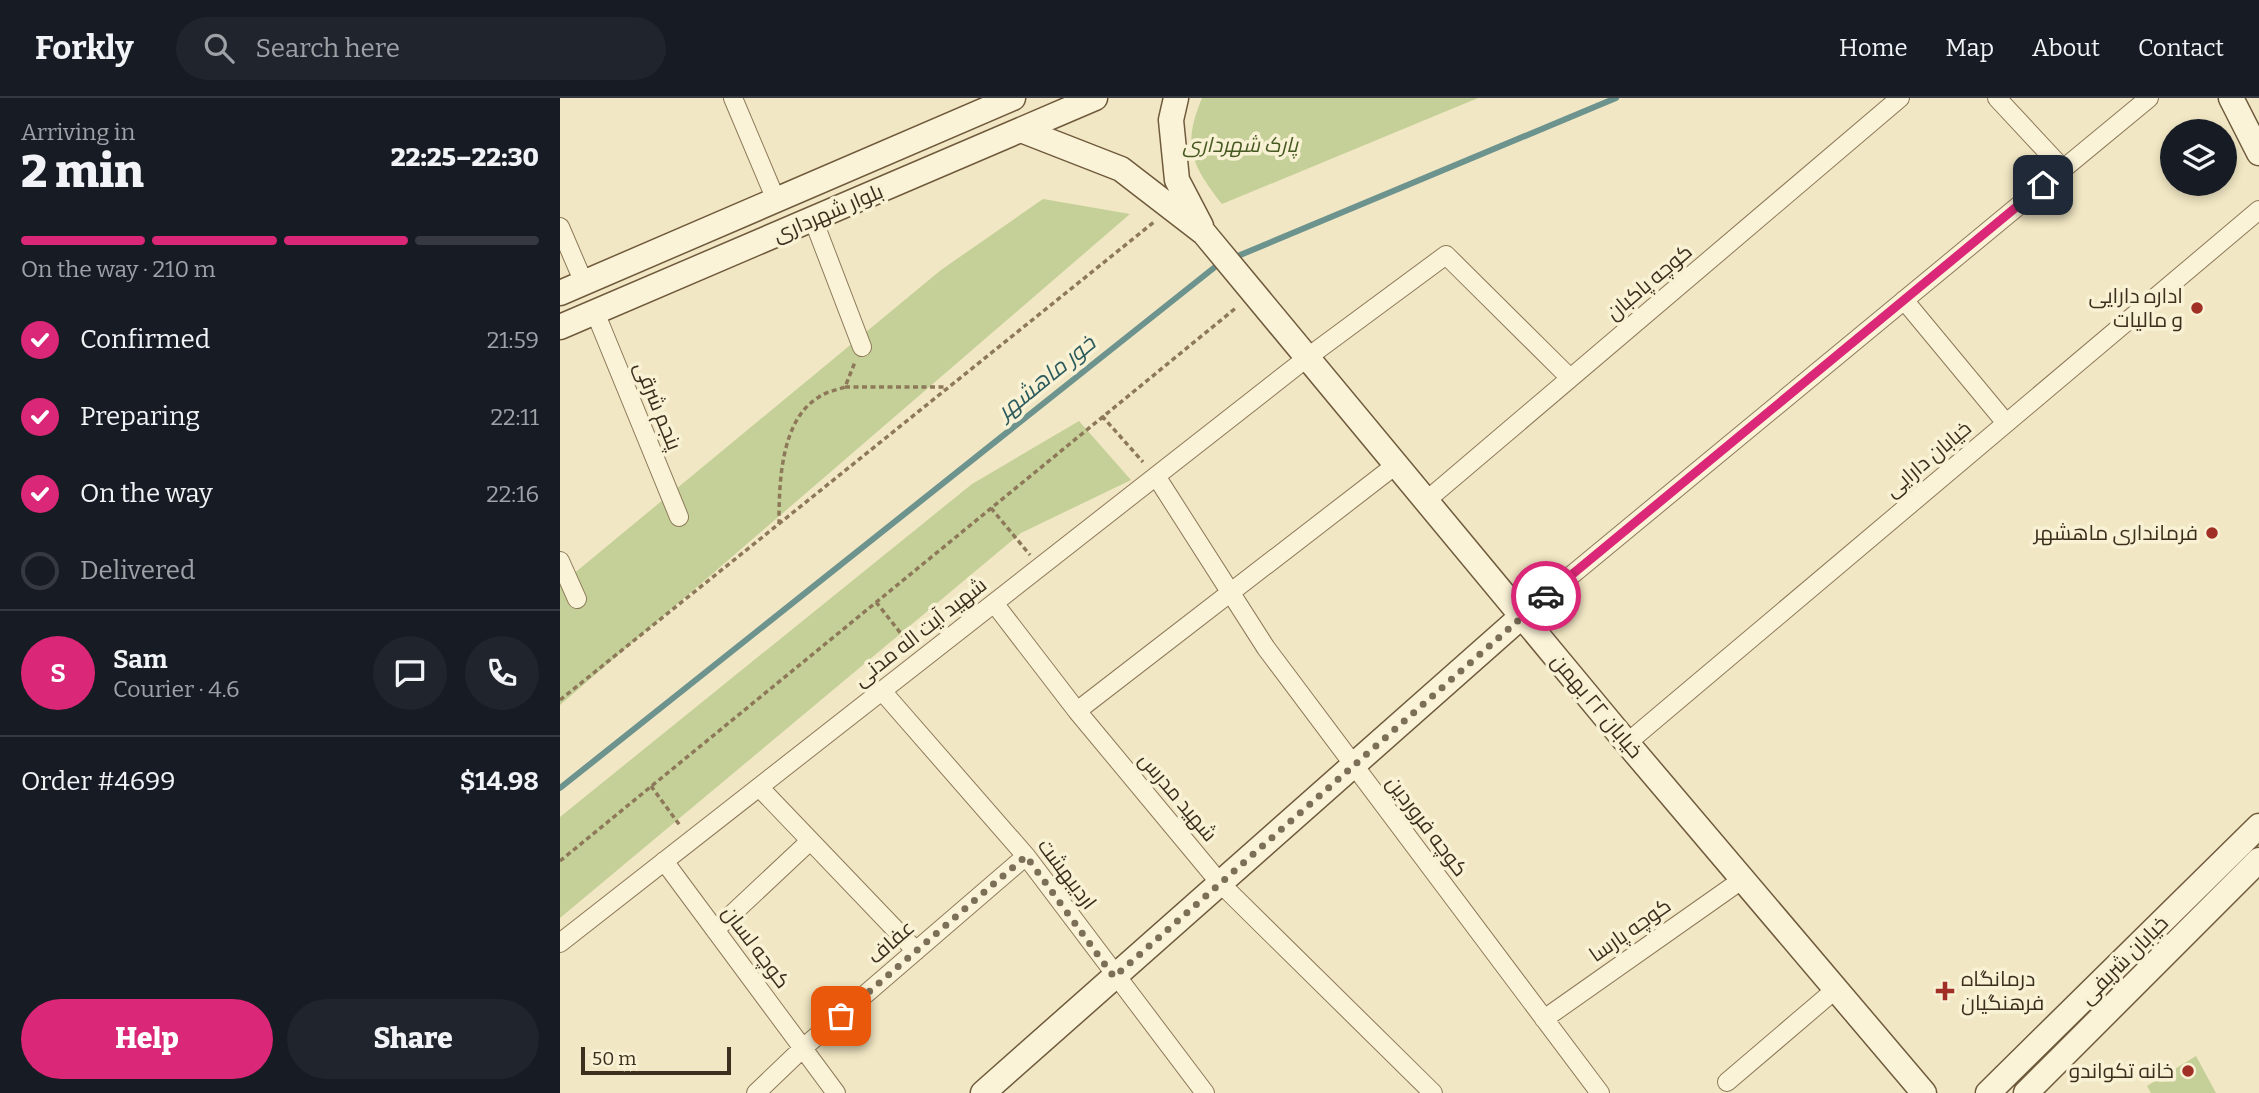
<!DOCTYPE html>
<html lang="en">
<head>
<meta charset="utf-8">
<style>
	body { margin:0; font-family:Bitter,Cairo,serif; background:#20242c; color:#f1f3f6; height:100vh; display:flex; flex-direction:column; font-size:26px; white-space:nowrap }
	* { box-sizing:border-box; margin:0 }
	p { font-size:23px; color:#9ea1a6 }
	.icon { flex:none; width:38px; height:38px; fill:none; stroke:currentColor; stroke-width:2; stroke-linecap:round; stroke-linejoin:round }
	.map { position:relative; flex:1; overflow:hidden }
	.panel { display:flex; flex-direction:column; background:#171b24; width:560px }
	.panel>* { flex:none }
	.controls { position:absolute; left:1600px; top:21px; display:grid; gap:14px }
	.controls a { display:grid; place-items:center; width:77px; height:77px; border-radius:50%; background:#171b24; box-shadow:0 4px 10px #0003; font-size:35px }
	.scale { position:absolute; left:21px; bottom:18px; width:150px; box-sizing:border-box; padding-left:7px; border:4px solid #3c2f1e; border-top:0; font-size:19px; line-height:24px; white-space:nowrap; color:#3c2f1e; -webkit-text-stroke:5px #f8f1d4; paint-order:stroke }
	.pin { position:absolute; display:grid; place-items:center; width:60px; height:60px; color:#fff; margin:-30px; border-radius:14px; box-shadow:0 4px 10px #0006 }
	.courier { position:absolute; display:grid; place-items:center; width:70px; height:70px; margin:-35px; border:5px solid #db2777; border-radius:50%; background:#fff; color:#222; box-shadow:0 2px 9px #0007 }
	.summary em { font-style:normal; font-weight:800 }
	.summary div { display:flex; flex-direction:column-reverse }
	.summary { display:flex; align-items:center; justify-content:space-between; height:119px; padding:0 21px }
	h1 { font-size:46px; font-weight:800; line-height:52px }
	.bar { display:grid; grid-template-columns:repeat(4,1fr); gap:10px 7px; align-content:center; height:84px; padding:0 21px }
	.bar i { height:9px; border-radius:5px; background:#363941 }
	.bar .active { background:#db2777 }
	.bar p { grid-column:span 4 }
	.line { display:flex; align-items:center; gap:18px; padding:0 21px; border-top:2px solid #363941 }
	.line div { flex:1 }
	.round { display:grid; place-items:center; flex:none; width:74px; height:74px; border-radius:37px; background:#20242c }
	ol { padding:0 21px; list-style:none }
	li { display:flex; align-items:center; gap:21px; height:77px }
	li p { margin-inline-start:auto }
	li .icon { padding:7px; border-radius:50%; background:#db2777; color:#fff; stroke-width:4 }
	li:last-child { color:#9ea1a6 }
	li i { width:38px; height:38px; border:4px solid #363941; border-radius:50% }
	.primary-button { display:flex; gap:14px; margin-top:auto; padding:14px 21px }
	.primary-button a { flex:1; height:80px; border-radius:42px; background:#db2777; color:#fff; font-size:28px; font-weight:800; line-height:80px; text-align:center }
	.primary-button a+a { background:#20242c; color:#f1f3f6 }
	header { display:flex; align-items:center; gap:42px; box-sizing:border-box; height:98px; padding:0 35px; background:#171b24; border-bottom:2px solid #363941 }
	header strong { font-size:33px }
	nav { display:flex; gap:38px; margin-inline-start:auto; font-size:24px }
	.search { width:490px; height:63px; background:#20242c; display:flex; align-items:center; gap:18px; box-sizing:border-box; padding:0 24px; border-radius:38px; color:#9ea1a6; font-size:26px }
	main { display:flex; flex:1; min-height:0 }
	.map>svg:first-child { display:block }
</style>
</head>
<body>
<header>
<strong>Forkly</strong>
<div class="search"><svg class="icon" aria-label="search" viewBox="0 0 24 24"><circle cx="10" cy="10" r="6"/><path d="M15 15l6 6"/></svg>Search here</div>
<nav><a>Home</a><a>Map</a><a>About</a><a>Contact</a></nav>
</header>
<main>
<section class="panel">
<div class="summary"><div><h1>2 min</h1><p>Arriving in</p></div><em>22:25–22:30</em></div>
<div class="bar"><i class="active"></i><i class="active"></i><i class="active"></i><i></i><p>On the way · 210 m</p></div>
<ol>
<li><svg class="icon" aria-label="check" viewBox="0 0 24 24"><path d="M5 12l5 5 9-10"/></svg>Confirmed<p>21:59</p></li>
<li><svg class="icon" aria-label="check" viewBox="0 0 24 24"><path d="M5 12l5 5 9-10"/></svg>Preparing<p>22:11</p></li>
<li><svg class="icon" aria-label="check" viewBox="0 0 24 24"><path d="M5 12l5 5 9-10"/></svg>On the way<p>22:16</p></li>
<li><i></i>Delivered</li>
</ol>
<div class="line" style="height:126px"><b class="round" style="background:#db2777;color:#fff">S</b><div><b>Sam</b><p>Courier · 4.6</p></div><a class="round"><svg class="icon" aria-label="chat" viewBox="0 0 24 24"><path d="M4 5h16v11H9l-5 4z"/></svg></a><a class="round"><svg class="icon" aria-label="phone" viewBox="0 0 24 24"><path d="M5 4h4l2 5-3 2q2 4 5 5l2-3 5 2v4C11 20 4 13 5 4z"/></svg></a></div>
<div class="line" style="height:91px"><div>Order #4699</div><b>$14.98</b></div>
<div class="primary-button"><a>Help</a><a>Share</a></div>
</section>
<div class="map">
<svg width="1699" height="995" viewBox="0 0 1699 995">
	<rect width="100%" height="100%" fill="#f1e7c4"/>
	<!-- green -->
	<path fill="#c4d097" d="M642,0H918L662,106C631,66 622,48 642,0Z
		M483,101L570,116L0,607V487L381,172Z
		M519,323L571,382L461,435L0,820V719L412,386Z
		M1636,958L1656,995H1591L1587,988Z"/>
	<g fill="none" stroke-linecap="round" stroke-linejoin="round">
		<!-- stream -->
		<path stroke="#6c938d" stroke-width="6" d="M673,160L1056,0
			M0,690L660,165"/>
		<!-- street casing -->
		<g stroke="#8d7959" stroke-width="20">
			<path id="street" d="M173,0L216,102
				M1437,0L1503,71
				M253,121L302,249
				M0,129L24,185
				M1344,202L1446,325
				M35,214L119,419
				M596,378L706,550L1040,995
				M867,402L1340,0
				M0,463L17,501
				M434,505L517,613L660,785L873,995
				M962,518L1589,0
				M322,593L466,758L645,995
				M517,613L837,366
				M1067,645L1699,112
				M199,689L356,853
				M104,763L276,995
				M155,832L250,743
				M0,845L748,259L886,157L1010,280
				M984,921L1183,781
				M1167,984L1276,891
				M196,995L243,950L466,758"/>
		</g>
		<!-- secondary casing -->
		<g stroke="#6f5a3c" stroke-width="27">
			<path id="secondary" d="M616,0L611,22L617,82L641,128
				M1671,0L1699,55
				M461,32L561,71L644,135L1067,645L1364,995
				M0,195L453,0
				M0,229L535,0
				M423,995L962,518
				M1428,995L1699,728
				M1466,995L1699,762"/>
		</g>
		<!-- path -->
		<path stroke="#8d7959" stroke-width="3.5" stroke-dasharray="5 3.5" stroke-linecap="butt" d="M285,289H387
			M542,318L583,364
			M431,410L470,457
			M219,426C219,387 220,322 259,299C266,294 276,292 285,289L295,264
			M316,504L350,547
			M0,602L594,124
			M91,688L121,729
			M0,763L677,209"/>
		<!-- street -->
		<use href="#street" stroke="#fbf3d8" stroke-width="18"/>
		<!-- secondary -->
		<use href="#secondary" stroke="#fbf3d8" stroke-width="24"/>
	</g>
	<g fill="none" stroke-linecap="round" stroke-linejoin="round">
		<!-- done -->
		<path stroke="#7b6f58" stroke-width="7" stroke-dasharray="0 12.6" d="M281,918L466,758L554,879L986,498"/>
		<!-- route -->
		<path stroke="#db2777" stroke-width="9" d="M986,498L1483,87"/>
	</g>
	<!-- markers -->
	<g fill="#a02f25" stroke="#f8f1d4" stroke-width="2.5">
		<circle cx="1637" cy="210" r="7"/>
		<circle cx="1652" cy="435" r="7"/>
		<path d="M1381.5 882.5h7v7h7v7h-7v7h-7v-7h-7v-7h7z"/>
		<circle cx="1628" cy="973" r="7"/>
	</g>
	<g text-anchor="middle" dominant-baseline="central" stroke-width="7" stroke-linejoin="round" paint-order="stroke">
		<!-- park labels -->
		<g font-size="21" font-style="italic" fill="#475a23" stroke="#f8f1d4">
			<text x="680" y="47">پارک شهرداری</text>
		</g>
		<!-- street labels -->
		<g font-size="21" fill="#3c2f1e" stroke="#f8f1d4">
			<text transform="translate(268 115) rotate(-23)">بلوار شهرداری</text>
			<text transform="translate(1089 184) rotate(-40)">کوچه پاکبان</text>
			<text transform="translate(98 308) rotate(68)">پنجم شرقی</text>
			<text transform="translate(1368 361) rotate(-40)">خیابان دارایی</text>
			<text transform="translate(360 534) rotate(-38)">شهید آیت اله مدنی</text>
			<text transform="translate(1037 608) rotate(50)">خیابان ۲۲ بهمن</text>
			<text transform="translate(618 699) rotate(50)">شهید مدرس</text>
			<text transform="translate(867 728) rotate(53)">کوچه فروردین</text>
			<text transform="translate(507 776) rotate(53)">اردیبهشت</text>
			<text transform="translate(1070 832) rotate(-35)">کوچه پارسا</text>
			<text transform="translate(331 844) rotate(-41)">عفاف</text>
			<text transform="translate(196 849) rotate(53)">کوچه لسان</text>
			<text transform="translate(1564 862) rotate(-45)">خیابان شریفی</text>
		</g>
		<!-- poi labels -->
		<g font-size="21" fill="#3c2f1e" stroke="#f8f1d4" text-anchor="end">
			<text x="1623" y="198">اداره دارایی<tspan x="1623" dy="24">و مالیات</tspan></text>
			<text x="1638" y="435">فرمانداری ماهشهر</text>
			<text x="1401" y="881" text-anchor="start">درمانگاه<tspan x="1401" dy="24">فرهنگیان</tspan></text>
			<text x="1614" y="973">خانه تکواندو</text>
		</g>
		<!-- water labels -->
		<g font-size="23" font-style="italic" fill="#2c5b5d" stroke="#f8f1d4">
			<text transform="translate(486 279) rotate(-39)">خور ماهشهر</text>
		</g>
	</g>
</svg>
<div class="controls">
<a><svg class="icon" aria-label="layers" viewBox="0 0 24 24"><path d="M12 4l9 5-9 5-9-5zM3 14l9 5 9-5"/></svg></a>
</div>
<div class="scale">50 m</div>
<div class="pin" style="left:281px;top:918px;background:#ea580c"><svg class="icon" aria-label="bag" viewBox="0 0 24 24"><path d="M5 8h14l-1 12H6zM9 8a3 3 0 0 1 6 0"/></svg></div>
<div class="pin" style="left:1483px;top:87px;background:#1f2937"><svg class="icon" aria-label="home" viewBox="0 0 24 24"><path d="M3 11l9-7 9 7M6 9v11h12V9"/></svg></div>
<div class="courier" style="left:986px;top:498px"><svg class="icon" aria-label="car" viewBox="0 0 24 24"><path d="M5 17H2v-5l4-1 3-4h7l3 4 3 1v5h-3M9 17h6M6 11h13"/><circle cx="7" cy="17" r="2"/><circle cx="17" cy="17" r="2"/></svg></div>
</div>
</main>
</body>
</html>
